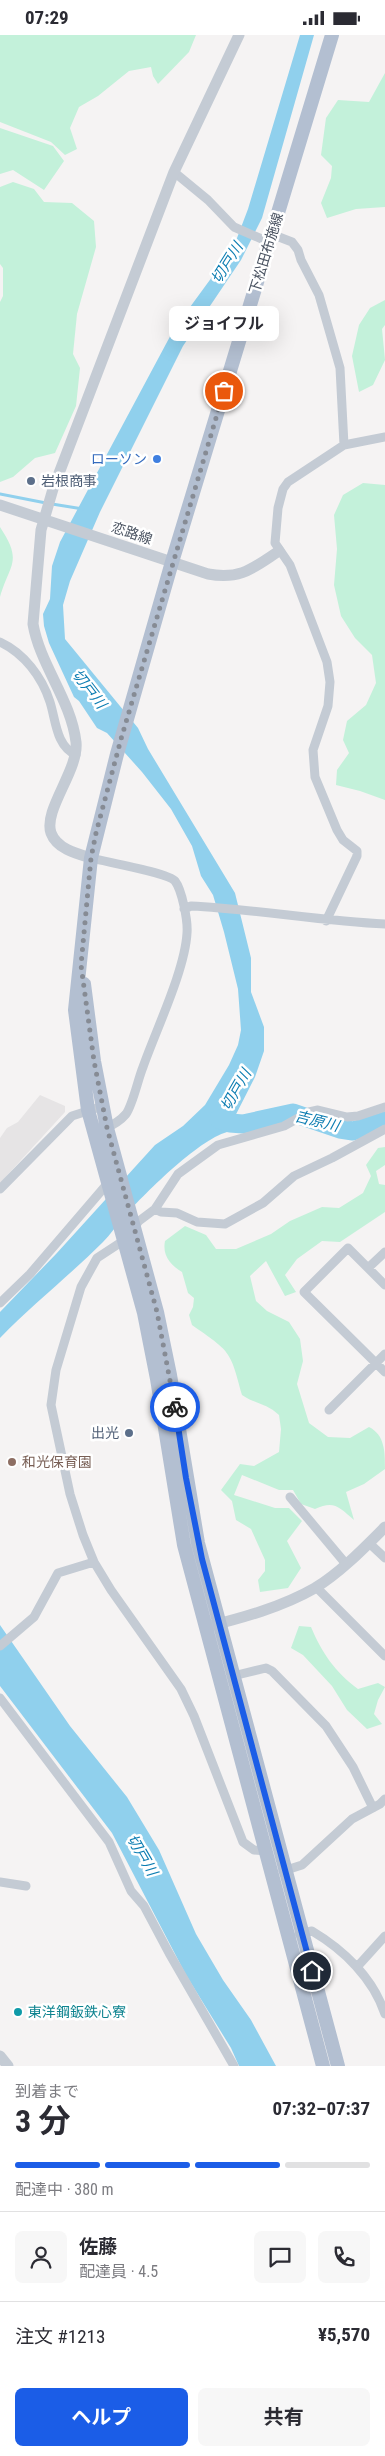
<!DOCTYPE html>
<html lang="ja">
<head>
<meta charset="utf-8">
<style>
	body { margin:0; font-family:"Roboto Condensed","Noto Sans JP",sans-serif; background:#f7f7f7; color:#2b2b33; height:100vh; display:flex; flex-direction:column; font-size:19px; white-space:nowrap }
	* { box-sizing:border-box; margin:0 }
	p { font-size:16px; color:#7c7c81 }
	.icon { flex:none; width:28px; height:28px; fill:none; stroke:currentColor; stroke-width:2; stroke-linecap:round; stroke-linejoin:round }
	.map { position:relative; height:2031px; overflow:hidden }
	.drawer { display:flex; flex-direction:column; background:#fff; flex:1 }
	.drawer>* { flex:none }
	.pin { position:absolute; display:grid; place-items:center; width:42px; height:42px; color:#fff; margin:-21px; border:2px solid #fff; border-radius:50%; box-shadow:0 1px 5px #0007 }
	.courier { position:absolute; display:grid; place-items:center; width:50px; height:50px; margin:-25px; border:4px solid #1b5de7; border-radius:50%; background:#fff; color:#222; box-shadow:0 1px 6px #0007 }
	.bubble { position:absolute; height:35px; border-radius:8px; background:#fff; box-shadow:0 5px 20px #0002; font-size:16px; font-weight:700; line-height:35px; text-align:center }
	.overview em { font-style:normal; font-weight:700 }
	.overview div { display:flex; flex-direction:column-reverse }
	.overview { display:flex; align-items:center; justify-content:space-between; height:85px; padding:0 15px }
	h1 { font-size:32px; font-weight:700; line-height:38px }
	.bar { display:grid; grid-template-columns:repeat(4,1fr); gap:8px 5px; align-content:center; height:60px; padding:0 15px }
	.bar i { height:6px; border-radius:4px; background:#e1e1e2 }
	.bar .current { background:#1b5de7 }
	.bar p { grid-column:span 4 }
	.line { display:flex; align-items:center; gap:12px; padding:0 15px; border-top:1px solid #e1e1e2 }
	.line div { flex:1 }
	.round { display:grid; place-items:center; flex:none; width:52px; height:52px; border-radius:8px; background:#f7f7f7 }
	.button { display:flex; gap:10px; margin-top:auto; padding:10px 15px }
	.button a { flex:1; height:58px; border-radius:8px; background:#1b5de7; color:#fff; font-size:20px; font-weight:700; line-height:58px; text-align:center }
	.button a+a { background:#f7f7f7; color:#2b2b33 }
	.status { display:flex; justify-content:space-between; align-items:center; height:35px; padding:0 25px; background:#fff; direction:ltr }
	.status svg { height:14px; fill:currentColor }
	.map>svg:first-child { display:block }
</style>
</head>
<body>
<div class="status"><b>07:29</b><svg viewBox="0 0 49 12"><path d="M0 12V9h3v3zM5 12V6h3v6zM10 12V3h3v9zM15 12V0h3v12zM26 1h20v11H26zM47 4h2v5h-2z"/></svg></div>
<div class="map">
<svg width="385" height="2031" viewBox="0 0 385 2031">
	<rect width="100%" height="100%" fill="#f5f3f3"/>
	<!-- education -->
	<path fill="#e6e4e5" d="M40,1060L65,1071V1077L0,1148V1103L7,1093L18,1087Z"/>
	<!-- green -->
	<path fill="#c3f1da" d="M0,0H196L189,17L158,49L153,41L151,32L129,36L98,61L79,72L70,93L77,114L65,120L51,107L0,87Z
		M385,38V172L356,174L327,183L321,168L331,143L332,131L321,120L326,83L338,65L369,67Z
		M0,93L53,111L64,126L44,155L13,135L0,139Z
		M13,147L34,154L44,167L72,168L94,186L96,212L77,279L73,319L80,333L76,371L55,418L35,423L13,442L0,447V267L3,261V233L0,229V152Z
		M385,265V290L382,294L385,325L373,350L359,357L352,321L359,290L370,273Z
		M363,448L385,450V765L360,756L336,750L337,735L349,718L343,705L347,686L366,670L376,648L372,620L355,603L341,581L334,550L337,514L334,480L343,460Z
		M0,492C23,527 10,528 0,562Z
		M385,1112V1130L376,1136L379,1149L385,1150V1177L340,1207L322,1206L297,1224L285,1240L296,1257L285,1261L266,1226L250,1241L256,1266L267,1276L289,1287L300,1304L303,1326L297,1349L309,1388L328,1402L350,1403L369,1392C385,1400 385,1417 385,1434L364,1449L346,1457L354,1485C339,1472 334,1465 315,1474L301,1469L293,1455H279L242,1440L234,1460L275,1473H289L302,1486L287,1506L301,1533L288,1553L260,1557L258,1545L265,1536V1525L251,1494L236,1485L232,1466L221,1455L240,1429L254,1431L279,1417L281,1394L279,1380C266,1368 255,1369 242,1360C230,1314 230,1317 192,1290L189,1280L193,1272L194,1263L188,1258L182,1237C171,1230 162,1221 165,1206L185,1191L206,1200L216,1214H236L271,1199L290,1186L322,1172L339,1173L363,1158L371,1141L366,1130L378,1113Z
		M299,1591L311,1592C322,1618 335,1637 358,1654L378,1648L385,1652L378,1665L374,1679L382,1689L367,1694L347,1675L332,1651L303,1620L291,1613Z"/>
	<!-- water -->
	<path fill="#90d0ed" d="M300,0H314L262,183L241,225L183,311L100,477L70,546L63,570L65,604L138,693L148,714L235,858L251,923V957L264,992V1016L255,1042L227,1097C198,1105 143,1160 122,1184C116,1191 110,1200 103,1207C70,1240 33,1269 0,1303V1277L56,1219L155,1110L183,1091L205,1070L229,1030L238,1010L241,995L238,954L224,897L213,860L201,841L192,811L171,774L142,737L107,698L97,693L79,666L74,662L49,608L44,591L43,579L50,564L52,531L60,507L174,294L212,242L237,203L248,174Z
		M0,1590L70,1691L127,1762L159,1815L196,1899L223,1945L251,1985L276,2031H239L231,2013L186,1940L112,1798L0,1651Z"/>
	<g fill="none" stroke-linecap="round" stroke-linejoin="round">
		<!-- stream -->
		<path stroke="#90d0ed" stroke-width="3" d="M0,459L46,468
			M52,469L83,474"/>
		<!-- river -->
		<path stroke="#90d0ed" stroke-width="19" d="M219,1084L230,1088L243,1089L293,1078L340,1094L353,1096L385,1086"/>
		<!-- minor -->
		<path stroke="#c4cbd4" stroke-width="9" d="M174,137L208,165L234,192L264,205L279,202L292,207L298,215L301,225L319,260L340,333L344,410
			M0,607C24,618 42,642 50,667C56,686 56,711 76,720
			M91,823C106,827 169,838 175,846C182,855 188,886 187,898C185,935 156,995 143,1032C138,1044 133,1069 126,1079C121,1085 111,1091 104,1094
			M184,874L191,871C256,874 320,886 385,889
			M326,886L357,821V816L343,805L337,795L315,742L313,715L328,671L330,647L327,627L290,530L275,508L278,473L283,454L288,447L344,410L385,402
			M0,1154L72,1081L103,1071
			M155,1174L161,1177L177,1178L197,1187L225,1189L263,1168L294,1141L332,1123L385,1094
			M368,1233L385,1217
			M385,1250L348,1213L304,1257L385,1337
			M0,1268L30,1239L108,1148
			M329,1375L385,1319
			M290,1462L346,1529
			M369,1508L385,1523
			M316,1552L385,1621
			M0,1611L34,1582L58,1538L94,1527
			M233,1641L266,1633L272,1636L326,1691L353,1732L373,1773
			M0,1663L109,1807L131,1856L144,1871L169,1918L234,2031
			M267,1816L254,1815L243,1807L194,1681L181,1654L111,1555L94,1527L83,1500L70,1459L51,1370L56,1335L81,1252L97,1223L123,1206L139,1186L155,1174L178,1139L218,1110L284,1091L309,1077L318,1075L347,1082L358,1081L385,1072
			M283,1836L302,1830L352,1784L380,1769L385,1764
			M0,1847L26,1851
			M299,1899L312,1896C344,1915 373,1943 385,1979
			M357,1932L385,1901"/>
		<!-- tertiary -->
		<path stroke="#c4cbd4" stroke-width="11" d="M0,470L208,539C241,545 253,533 279,516
			M91,823C77,819 57,814 51,798C43,775 79,735 76,707C71,665 40,630 33,589L41,495L53,454L174,137L239,0
			M206,1592C242,1583 282,1572 315,1553C341,1537 364,1513 385,1492
			M0,2021L8,2031"/>
		<!-- primary -->
		<path stroke="#b3bfd1" stroke-width="14" d="M84,949L94,1026L107,1093L157,1277L170,1340L198,1508L338,2031
			M323,2031L184,1510L157,1344L144,1278L88,1075L75,975L91,823L117,719L172,527L332,0"/>
	</g>
	<g fill="none" stroke-linecap="round" stroke-linejoin="round">
		<!-- done -->
		<path stroke="#868b94" stroke-width="5" stroke-dasharray="0 9" d="M175,1372L157,1277L107,1093L94,1026L81,930L91,823L96,798L121,704L224,356"/>
		<!-- route -->
		<path stroke="#1b5de7" stroke-width="6" d="M175,1372L186,1443L202,1524L312,1936"/>
	</g>
	<!-- markers -->
	<circle fill="#3f7fe0" stroke="#fff" stroke-width="2" cx="157" cy="424" r="5"/>
	<g fill="#5c6f8a" stroke="#fff" stroke-width="2">
		<circle cx="31" cy="446" r="5"/>
		<circle cx="129" cy="1398" r="5"/>
	</g>
	<circle fill="#8d6e63" stroke="#fff" stroke-width="2" cx="12" cy="1427" r="5"/>
	<circle fill="#0f9aa8" stroke="#fff" stroke-width="2" cx="18" cy="1977" r="5"/>
	<g text-anchor="middle" dominant-baseline="central" stroke-width="5" stroke-linejoin="round" paint-order="stroke">
		<!-- street labels -->
		<g font-size="14" fill="#4a5361" stroke="#fff">
			<text transform="translate(266 218) rotate(-73)">下松田布施線</text>
			<text transform="translate(132 498) rotate(19)">恋路線</text>
		</g>
		<!-- shop labels -->
		<g font-size="14" fill="#366cbe" stroke="#fff" text-anchor="end">
			<text x="147" y="424">ローソン</text>
		</g>
		<!-- service labels -->
		<g font-size="14" fill="#4e5e75" stroke="#fff" text-anchor="start">
			<text x="41" y="446">岩根商事</text>
			<text x="119" y="1398" text-anchor="end">出光</text>
		</g>
		<!-- education labels -->
		<g font-size="14" fill="#785e54" stroke="#fff" text-anchor="start">
			<text x="22" y="1427">和光保育園</text>
		</g>
		<!-- culture labels -->
		<g font-size="14" fill="#0d838f" stroke="#fff" text-anchor="start">
			<text x="28" y="1977">東洋鋼鈑鉄心寮</text>
		</g>
		<!-- water labels -->
		<g font-size="15" font-style="italic" fill="#0c7db2" stroke="#fff">
			<text transform="translate(227 228) rotate(-58)">切戸川</text>
			<text transform="translate(89 654) rotate(52)">切戸川</text>
			<text transform="translate(236 1055) rotate(-60)">切戸川</text>
			<text transform="translate(317 1086) rotate(14)">吉原川</text>
			<text transform="translate(142 1820) rotate(60)">切戸川</text>
		</g>
	</g>
</svg>
<div class="pin" style="left:224px;top:356px;background:#ea580c"><svg class="icon" aria-label="bag" viewBox="0 0 24 24"><path d="M5 8h14l-1 12H6zM9 8a3 3 0 0 1 6 0"/></svg></div>
<div class="pin" style="left:312px;top:1936px;background:#1f2937"><svg class="icon" aria-label="home" viewBox="0 0 24 24"><path d="M3 11l9-7 9 7M6 9v11h12V9"/></svg></div>
<div class="courier" style="left:175px;top:1372px"><svg class="icon" aria-label="bike" viewBox="0 0 24 24"><circle cx="6" cy="16" r="4"/><circle cx="18" cy="16" r="4"/><path d="M6 16l4-8h5l3 8M10 8l3 8H6M13 5h3"/></svg></div>
<div class="bubble" style="left:169px;top:271px;width:110px">ジョイフル</div>
</div>
<section class="drawer">
<div class="overview"><div><h1>3 分</h1><p>到着まで</p></div><em>07:32–07:37</em></div>
<div class="bar"><i class="current"></i><i class="current"></i><i class="current"></i><i></i><p>配達中 · 380 m</p></div>
<div class="line" style="height:90px"><a class="round"><svg class="icon" aria-label="person" viewBox="0 0 24 24"><circle cx="12" cy="8" r="4"/><path d="M4 21q1-7 8-7t8 7"/></svg></a><div><b>佐藤</b><p>配達員 · 4.5</p></div><a class="round"><svg class="icon" aria-label="chat" viewBox="0 0 24 24"><path d="M4 5h16v11H9l-5 4z"/></svg></a><a class="round"><svg class="icon" aria-label="phone" viewBox="0 0 24 24"><path d="M5 4h4l2 5-3 2q2 4 5 5l2-3 5 2v4C11 20 4 13 5 4z"/></svg></a></div>
<div class="line" style="height:65px"><div>注文 #1213</div><b>¥5,570</b></div>
<div class="button"><a>ヘルプ</a><a>共有</a></div>
</section>
</body>
</html>
